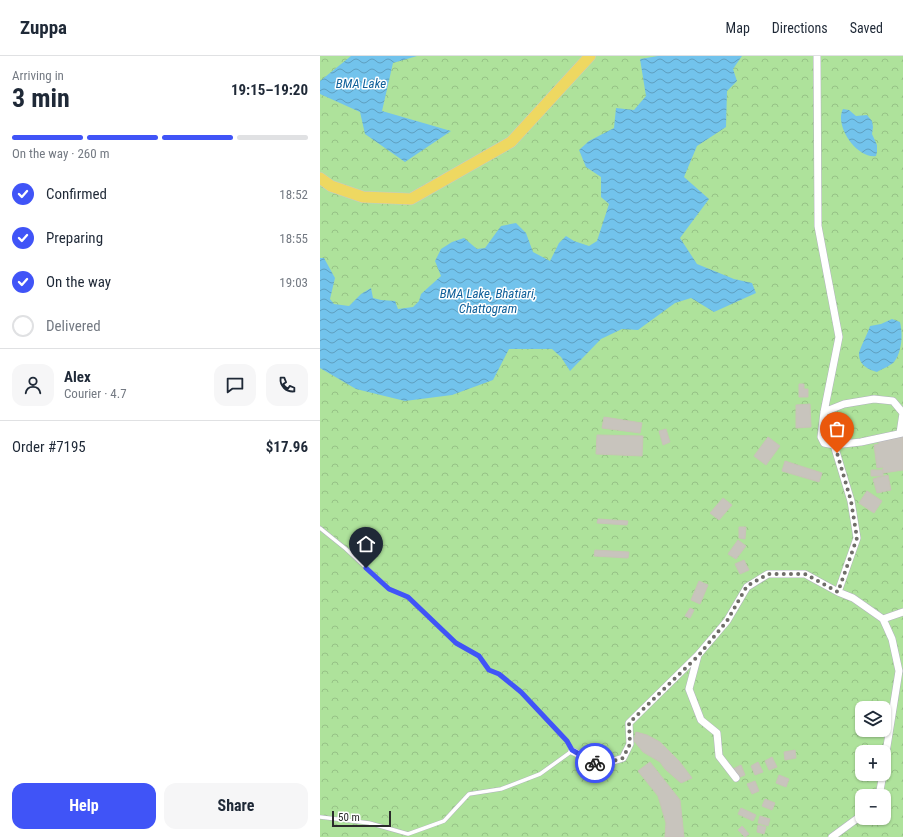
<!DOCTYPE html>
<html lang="en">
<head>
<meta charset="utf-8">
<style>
	body { margin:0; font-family:"Roboto Condensed",sans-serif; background:#f6f6f7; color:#1f2937; height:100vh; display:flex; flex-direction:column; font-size:15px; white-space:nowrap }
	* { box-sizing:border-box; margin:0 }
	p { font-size:13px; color:#747a83 }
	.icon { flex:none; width:22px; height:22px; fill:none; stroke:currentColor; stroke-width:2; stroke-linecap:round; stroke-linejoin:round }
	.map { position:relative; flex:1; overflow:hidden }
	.details { display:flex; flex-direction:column; background:#fff; width:320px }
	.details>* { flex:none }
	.controls { position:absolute; left:535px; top:645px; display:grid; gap:8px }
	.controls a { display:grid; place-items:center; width:36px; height:36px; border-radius:8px; background:#fff; box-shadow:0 1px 3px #0004; font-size:20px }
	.scale { position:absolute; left:12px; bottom:10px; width:59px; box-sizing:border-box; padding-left:4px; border:2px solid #2b2b2b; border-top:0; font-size:11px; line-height:14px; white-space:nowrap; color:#2b2b2b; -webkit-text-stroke:3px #fff; paint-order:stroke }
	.pin { position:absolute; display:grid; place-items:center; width:34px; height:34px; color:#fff; margin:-41px -17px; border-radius:50% 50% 50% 0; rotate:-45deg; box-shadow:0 0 4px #0007 }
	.pin .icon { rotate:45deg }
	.courier { position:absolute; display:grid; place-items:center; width:40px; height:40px; margin:-20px; border:3px solid #4054f7; border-radius:50%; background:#fff; color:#222; box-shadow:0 1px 5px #0007 }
	.head em { font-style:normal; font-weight:700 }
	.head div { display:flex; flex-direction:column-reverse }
	.head { display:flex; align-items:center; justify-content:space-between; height:68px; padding:0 12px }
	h1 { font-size:26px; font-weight:700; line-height:30px }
	.bar { display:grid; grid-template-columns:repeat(4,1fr); gap:6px 4px; align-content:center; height:48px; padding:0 12px }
	.bar i { height:5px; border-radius:3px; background:#e0e1e3 }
	.bar .active { background:#4054f7 }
	.bar p { grid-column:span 4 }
	.line { display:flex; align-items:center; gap:10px; padding:0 12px; border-top:1px solid #e0e1e3 }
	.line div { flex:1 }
	.round { display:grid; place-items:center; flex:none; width:42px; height:42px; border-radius:12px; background:#f6f6f7 }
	ol { padding:0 12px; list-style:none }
	li { display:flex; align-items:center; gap:12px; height:44px }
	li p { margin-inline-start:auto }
	li .icon { padding:4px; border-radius:50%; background:#4054f7; color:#fff; stroke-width:4 }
	li:last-child { color:#747a83 }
	li i { width:22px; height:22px; border:2px solid #e0e1e3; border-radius:50% }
	.cta { display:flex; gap:8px; margin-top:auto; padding:8px 12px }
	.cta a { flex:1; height:46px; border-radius:12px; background:#4054f7; color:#fff; font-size:16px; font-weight:700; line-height:46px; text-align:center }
	.cta a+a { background:#f6f6f7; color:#1f2937 }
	header { display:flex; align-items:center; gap:24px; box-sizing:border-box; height:56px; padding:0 20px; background:#fff; border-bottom:1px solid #e0e1e3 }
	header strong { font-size:19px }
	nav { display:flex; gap:22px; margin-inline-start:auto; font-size:14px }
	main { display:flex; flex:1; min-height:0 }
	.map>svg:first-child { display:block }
</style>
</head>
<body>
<header>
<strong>Zuppa</strong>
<nav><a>Map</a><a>Directions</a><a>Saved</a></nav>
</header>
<main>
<section class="details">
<div class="head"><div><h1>3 min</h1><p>Arriving in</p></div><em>19:15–19:20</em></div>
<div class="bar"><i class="active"></i><i class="active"></i><i class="active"></i><i></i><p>On the way · 260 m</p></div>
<ol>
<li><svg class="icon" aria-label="check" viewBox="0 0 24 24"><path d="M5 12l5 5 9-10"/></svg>Confirmed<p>18:52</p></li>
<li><svg class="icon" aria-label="check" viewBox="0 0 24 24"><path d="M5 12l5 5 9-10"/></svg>Preparing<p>18:55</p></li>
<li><svg class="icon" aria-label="check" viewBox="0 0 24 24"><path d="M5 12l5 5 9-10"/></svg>On the way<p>19:03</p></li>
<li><i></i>Delivered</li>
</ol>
<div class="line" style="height:72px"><a class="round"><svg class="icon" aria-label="person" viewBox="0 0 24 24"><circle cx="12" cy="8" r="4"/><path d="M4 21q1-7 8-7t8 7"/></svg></a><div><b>Alex</b><p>Courier · 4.7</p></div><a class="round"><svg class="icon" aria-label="chat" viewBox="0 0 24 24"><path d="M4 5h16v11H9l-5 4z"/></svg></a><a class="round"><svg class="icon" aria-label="phone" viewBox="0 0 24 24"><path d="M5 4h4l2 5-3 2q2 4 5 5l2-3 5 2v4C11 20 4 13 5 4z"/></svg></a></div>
<div class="line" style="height:52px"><div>Order #7195</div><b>$17.96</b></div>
<div class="cta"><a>Help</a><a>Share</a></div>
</section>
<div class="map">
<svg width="583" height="781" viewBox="0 0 583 781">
	<defs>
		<pattern id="forest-crowns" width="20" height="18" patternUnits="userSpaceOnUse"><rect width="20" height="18" fill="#aee29b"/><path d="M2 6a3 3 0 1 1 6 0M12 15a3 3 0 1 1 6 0" fill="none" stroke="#96c286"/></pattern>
		<pattern id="water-waves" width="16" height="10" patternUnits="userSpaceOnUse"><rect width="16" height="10" fill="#72c3ec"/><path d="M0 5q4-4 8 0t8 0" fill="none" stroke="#5e9fbf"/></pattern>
	</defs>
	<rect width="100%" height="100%" fill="#ede7dd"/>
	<!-- forest -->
	<path fill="url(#forest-crowns)" fill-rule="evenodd" d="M0,0H583V781H0ZM542,652H564V674H542ZM542,696H564V718H542ZM542,740H564V762H542Z"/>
	<!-- water -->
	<path fill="url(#water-waves)" d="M31,0H97L73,7L62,55L131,75L85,106L45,78L40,56L0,38V25Z
		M338,0H422L413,13L417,25L407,35L406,71L377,90L364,121L389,143L360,182L377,208L414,223L432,227L436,237L394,256L371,242L355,247L318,274L302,273L281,283L250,315L241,301L232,293H189L173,324L132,339L85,345L36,333L0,312V202H4L15,222L10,243L14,248L29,250L41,238L51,232L53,242L61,244L75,245L78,253L93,251L99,245L101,238L121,220L115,205L121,193L132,186L144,182L157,193L165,192L181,170L196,167L206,177L213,196L230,205L239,187L246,180L254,185L269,190L277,185L289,148L281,141V121L266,111L259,94L269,85L294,72L296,52L314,54L326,40L320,3Z
		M523,53L529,54L536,60L547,59L552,65L553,71L552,78L557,89V96L556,100C537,103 514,70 523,53Z
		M572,263L580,266C583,278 582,296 574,306C570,310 562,313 557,316C548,314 538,308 539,297C540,292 548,277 550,270L561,268Z"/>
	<!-- building -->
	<path fill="#c8c4bd" stroke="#c8c3b7" d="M479,328H484V333H488V341H479Z
		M490,348L491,371L476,372V349Z
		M284,361L322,367L320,377L282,372Z
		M346,373L350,386L343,389L339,375Z
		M277,379L323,380L322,400L276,398Z
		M583,379V414L563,417V411L557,412L554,389L559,388L558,383Z
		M448,381L460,390L446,409L434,400Z
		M465,405L502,417L499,426L462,415Z
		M551,414H563V420H551Z
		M568,419L571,434L557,437L553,423Z
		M547,435L562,445L554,457L539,447Z
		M403,442L412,449L399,464L390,457Z
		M278,463L308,465L307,469L277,467Z
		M419,471H426L425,483L419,482Z
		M418,484L426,490L416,503L408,498Z
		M275,494L309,496L308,502L274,500Z
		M424,504L429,514L420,518L415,508Z
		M379,525L388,529L380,548L371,544Z
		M370,552L374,554L370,562L365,560Z
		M316,676L327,679L340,686L359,705L372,722L361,727L345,713L340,706L323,696L314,685Z
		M475,694L476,702L465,704L464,696Z
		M452,701L457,711L449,714L445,705Z
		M330,706L360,744L364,781H345L346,767L338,740L318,715Z
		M438,706L443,716L435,719L431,710Z
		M421,709L425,719L418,722L413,713Z
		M459,719L469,723L466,731L456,727Z
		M435,725L439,735L432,738L427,728Z
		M445,743L455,747L452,754L442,750Z
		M421,752L436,759L433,765L418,758Z
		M440,760L450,763L448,770L438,767Z
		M438,769L446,771L444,778L437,776Z
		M422,770L429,778L425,781L418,774Z"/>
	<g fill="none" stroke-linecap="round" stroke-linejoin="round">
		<!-- service casing -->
		<g stroke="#b1b2be" stroke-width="4.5">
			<path id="service" d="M0,472L26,493L69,533L88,541L136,587L159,600L169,614L179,618L201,636L247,685L252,695L220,718L181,733L149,738L124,765L88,778L49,767L0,761"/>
		</g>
		<!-- minor casing -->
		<g stroke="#b1b2be" stroke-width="8">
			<path id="minor" d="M497,0L498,170L519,281L504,356L501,381L504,387L514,389L541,386L583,377
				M504,356L524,348L554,343L573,345L583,357L580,377
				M514,389L531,445L537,482L518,536L533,542L563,563L572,583L579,615L564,709
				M563,563L583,556
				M252,695L280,709L303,702L310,688L309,667L377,600
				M416,722L399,700L397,677L381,664L369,633L378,599L407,565L427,531L448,518H485L518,536
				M559,740L563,718
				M512,781L542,759"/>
		</g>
		<!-- primary casing -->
		<g stroke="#c8c8c8" stroke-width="12">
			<path id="primary" d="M0,122L11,130L43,141L91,143L191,86L270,0"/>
		</g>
		<!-- service -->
		<use href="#service" stroke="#fff" stroke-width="3.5"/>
		<!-- minor -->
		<use href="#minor" stroke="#fff" stroke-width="7"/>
		<!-- primary -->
		<use href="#primary" stroke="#eed861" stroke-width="11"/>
	</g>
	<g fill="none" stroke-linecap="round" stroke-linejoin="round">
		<!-- done -->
		<path stroke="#6f6d69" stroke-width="4" stroke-dasharray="0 7.2" d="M275,707L280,709L303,702L310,688L309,667L378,600L407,565L427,530L448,518H485L518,536L537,482L531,445L517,397"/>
		<!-- route -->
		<path stroke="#4054f7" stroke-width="5" d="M46,512L69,533L88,541L136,587L159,600L169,614L179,618L201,636L247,685L252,694L275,707"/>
	</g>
	<g text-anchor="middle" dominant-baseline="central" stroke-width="3" stroke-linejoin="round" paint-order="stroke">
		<!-- water labels -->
		<g font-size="13" font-style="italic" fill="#10609a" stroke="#fff">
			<text x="41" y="27">BMA Lake</text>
			<text x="168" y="237">BMA Lake, Bhatiari,<tspan x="168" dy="15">Chattogram</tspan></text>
		</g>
	</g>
</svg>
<div class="controls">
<a><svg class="icon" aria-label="layers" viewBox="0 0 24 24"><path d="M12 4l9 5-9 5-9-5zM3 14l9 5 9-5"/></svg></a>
<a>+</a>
<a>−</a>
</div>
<div class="scale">50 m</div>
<div class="pin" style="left:517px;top:397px;background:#ea580c"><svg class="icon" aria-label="bag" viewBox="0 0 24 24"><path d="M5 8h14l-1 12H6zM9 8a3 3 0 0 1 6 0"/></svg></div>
<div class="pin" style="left:46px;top:512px;background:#1f2937"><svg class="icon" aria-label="home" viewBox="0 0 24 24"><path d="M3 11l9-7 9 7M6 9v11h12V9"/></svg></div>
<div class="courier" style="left:275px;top:707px"><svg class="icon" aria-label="bike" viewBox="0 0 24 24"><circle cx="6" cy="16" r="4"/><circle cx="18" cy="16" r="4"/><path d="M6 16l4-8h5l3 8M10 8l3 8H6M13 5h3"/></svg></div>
</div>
</main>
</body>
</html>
